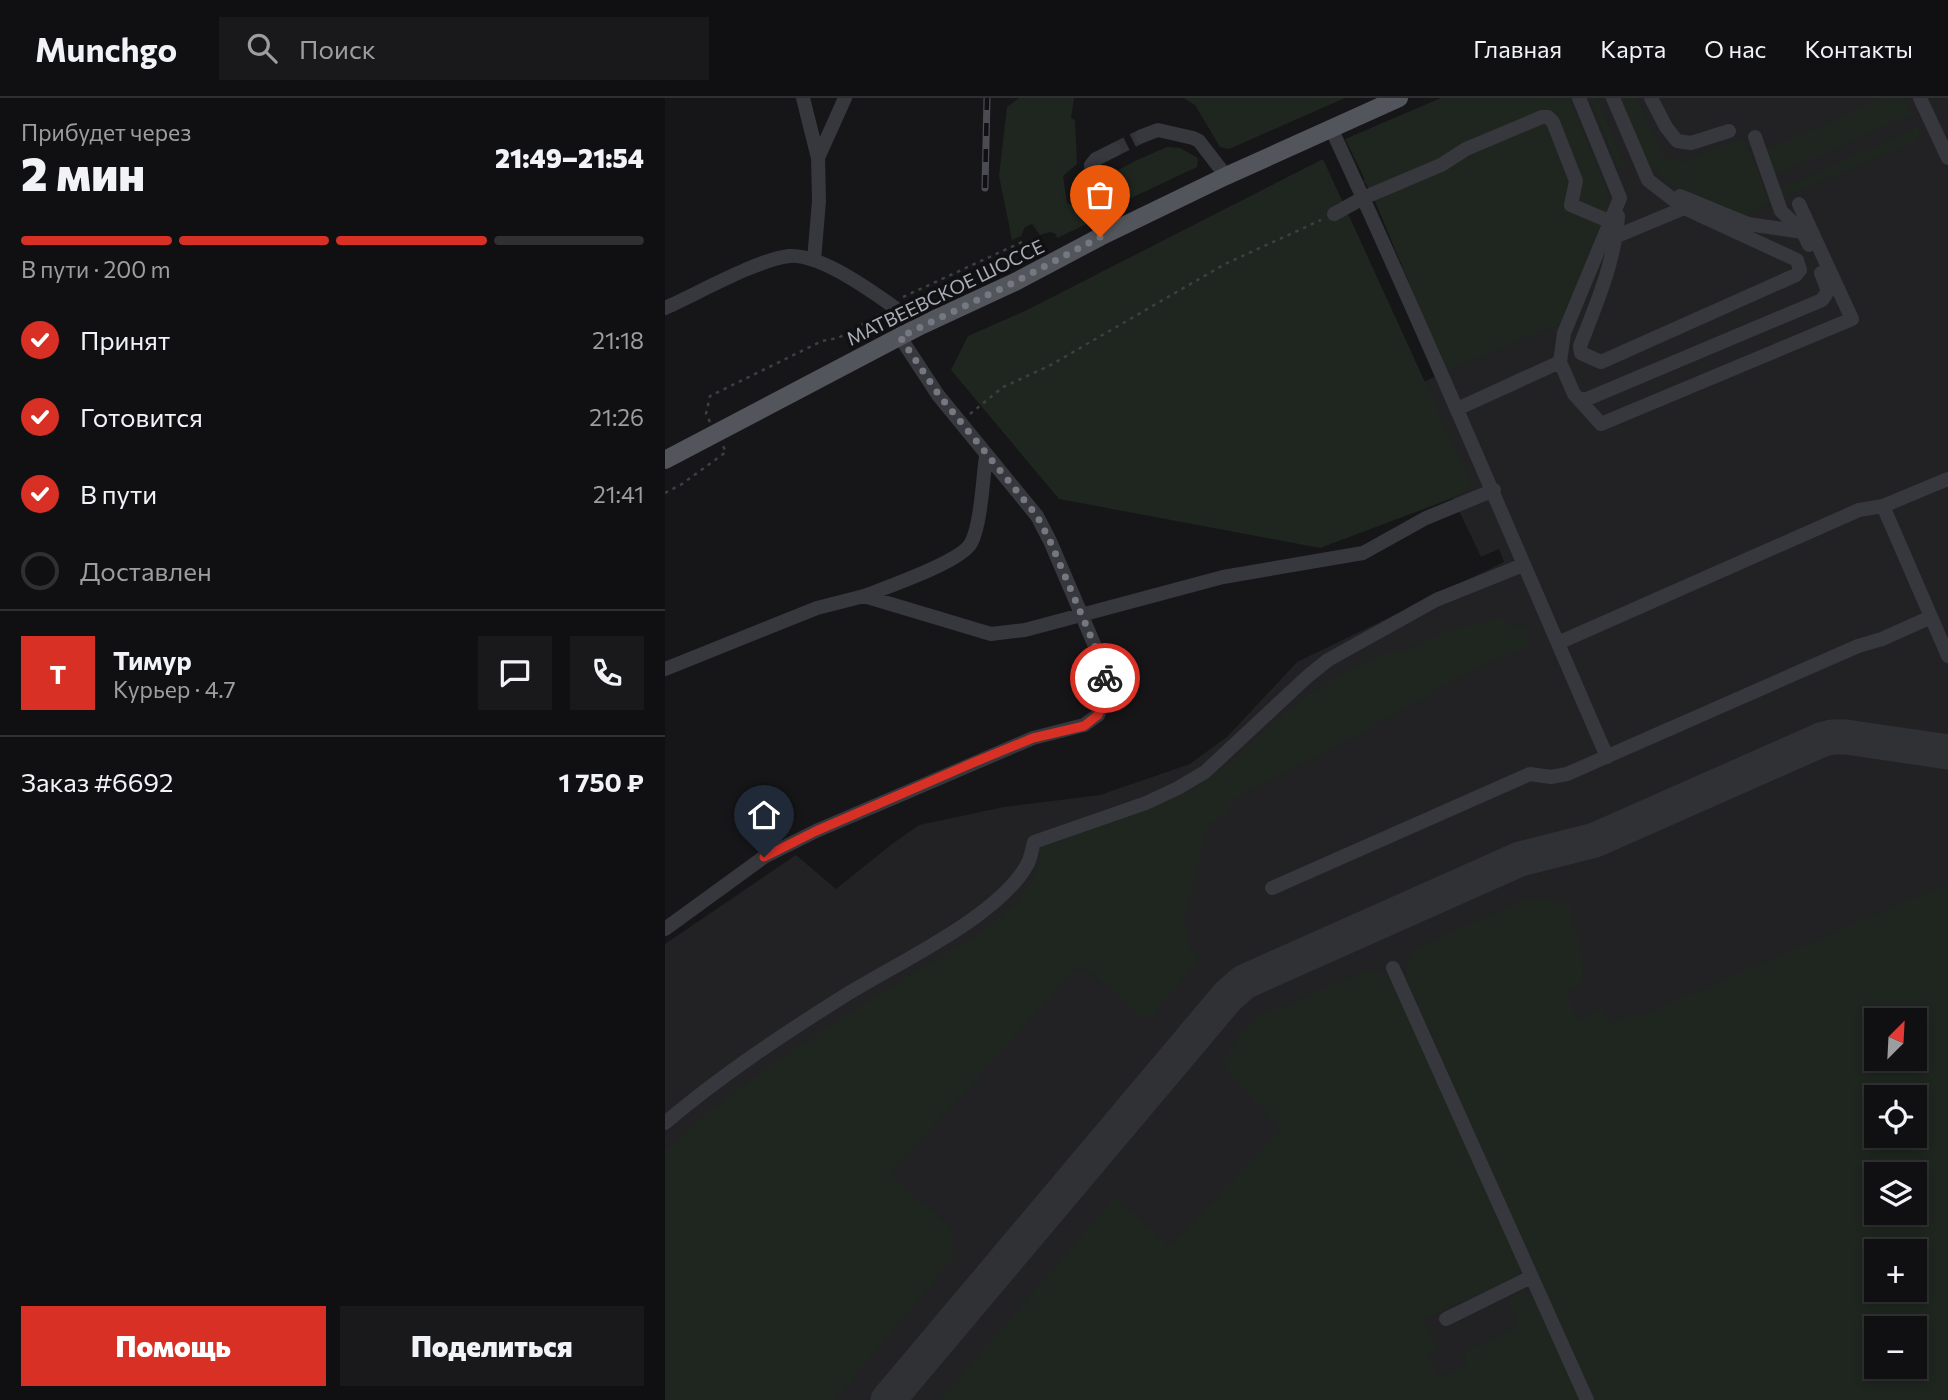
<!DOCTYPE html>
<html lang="ru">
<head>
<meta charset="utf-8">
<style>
	body { margin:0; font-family:Commissioner,sans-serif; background:#19191b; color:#f1f3f6; height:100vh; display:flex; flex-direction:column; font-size:26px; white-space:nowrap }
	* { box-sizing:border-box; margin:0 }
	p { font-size:23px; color:#9c9d9f }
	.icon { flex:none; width:38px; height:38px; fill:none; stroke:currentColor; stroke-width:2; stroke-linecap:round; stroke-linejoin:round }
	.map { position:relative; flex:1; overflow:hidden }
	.sheet { display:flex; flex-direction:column; background:#101012; width:665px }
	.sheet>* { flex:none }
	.needle { width:46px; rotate:24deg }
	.controls { position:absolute; left:1199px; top:910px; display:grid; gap:14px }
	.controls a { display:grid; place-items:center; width:63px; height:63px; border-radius:0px; background:#101012; box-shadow:0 4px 10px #0003,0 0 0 2px #303032; font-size:35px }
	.pin { position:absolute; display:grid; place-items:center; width:60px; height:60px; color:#fff; margin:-72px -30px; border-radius:50% 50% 50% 0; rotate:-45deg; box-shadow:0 0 7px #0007 }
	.pin .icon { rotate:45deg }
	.courier { position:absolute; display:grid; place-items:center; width:70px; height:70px; margin:-35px; border:5px solid #d93025; border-radius:50%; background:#fff; color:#222; box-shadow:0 2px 9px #0007 }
	.headline em { font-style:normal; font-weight:800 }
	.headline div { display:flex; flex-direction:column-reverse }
	.headline { display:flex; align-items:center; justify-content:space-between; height:119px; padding:0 21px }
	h1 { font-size:46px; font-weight:800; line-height:52px }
	.bar { display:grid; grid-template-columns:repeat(4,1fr); gap:10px 7px; align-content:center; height:84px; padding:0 21px }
	.bar i { height:9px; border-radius:5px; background:#303032 }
	.bar .selected { background:#d93025 }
	.bar p { grid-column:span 4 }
	.line { display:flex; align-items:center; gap:18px; padding:0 21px; border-top:2px solid #303032 }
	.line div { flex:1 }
	.round { display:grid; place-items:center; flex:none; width:74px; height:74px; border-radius:0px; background:#19191b }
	ol { padding:0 21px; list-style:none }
	li { display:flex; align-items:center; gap:21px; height:77px }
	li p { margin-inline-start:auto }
	li .icon { padding:7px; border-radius:50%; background:#d93025; color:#fff; stroke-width:4 }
	li:last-child { color:#9c9d9f }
	li i { width:38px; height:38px; border:4px solid #303032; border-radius:50% }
	.primary-button { display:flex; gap:14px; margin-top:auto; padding:14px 21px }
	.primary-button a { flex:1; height:80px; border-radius:0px; background:#d93025; color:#fff; font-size:28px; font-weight:800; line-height:80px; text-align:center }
	.primary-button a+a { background:#19191b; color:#f1f3f6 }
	header { display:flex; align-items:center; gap:42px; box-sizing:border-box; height:98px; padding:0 35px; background:#101012; border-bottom:2px solid #303032 }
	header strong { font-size:33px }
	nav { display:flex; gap:38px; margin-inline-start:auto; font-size:24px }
	.search { width:490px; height:63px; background:#19191b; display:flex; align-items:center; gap:18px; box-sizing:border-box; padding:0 24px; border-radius:0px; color:#9c9d9f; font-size:26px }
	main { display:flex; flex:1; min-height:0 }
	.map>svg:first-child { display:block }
</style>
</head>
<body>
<header>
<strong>Munchgo</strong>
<div class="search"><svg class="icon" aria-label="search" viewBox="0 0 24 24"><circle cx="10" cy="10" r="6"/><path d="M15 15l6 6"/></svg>Поиск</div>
<nav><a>Главная</a><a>Карта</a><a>О нас</a><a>Контакты</a></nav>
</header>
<main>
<section class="sheet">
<div class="headline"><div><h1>2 мин</h1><p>Прибудет через</p></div><em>21:49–21:54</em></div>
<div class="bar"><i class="selected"></i><i class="selected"></i><i class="selected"></i><i></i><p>В пути · 200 m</p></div>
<ol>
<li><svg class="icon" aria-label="check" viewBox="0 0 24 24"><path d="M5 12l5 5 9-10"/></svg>Принят<p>21:18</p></li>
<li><svg class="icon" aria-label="check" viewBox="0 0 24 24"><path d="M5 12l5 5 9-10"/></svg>Готовится<p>21:26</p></li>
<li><svg class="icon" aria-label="check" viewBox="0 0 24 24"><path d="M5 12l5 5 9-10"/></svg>В пути<p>21:41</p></li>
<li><i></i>Доставлен</li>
</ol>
<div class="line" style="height:126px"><b class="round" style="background:#d93025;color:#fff">Т</b><div><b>Тимур</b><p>Курьер · 4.7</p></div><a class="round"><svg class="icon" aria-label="chat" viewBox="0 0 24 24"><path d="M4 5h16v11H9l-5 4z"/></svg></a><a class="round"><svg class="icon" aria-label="phone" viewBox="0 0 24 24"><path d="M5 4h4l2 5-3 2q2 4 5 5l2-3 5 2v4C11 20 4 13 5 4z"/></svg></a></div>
<div class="line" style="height:91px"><div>Заказ #6692</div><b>1 750 ₽</b></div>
<div class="primary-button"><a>Помощь</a><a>Поделиться</a></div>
</section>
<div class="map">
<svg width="1283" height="1302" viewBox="0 0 1283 1302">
	<rect width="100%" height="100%" fill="#161618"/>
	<!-- built -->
	<path fill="#222225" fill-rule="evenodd" d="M881,0H1283V1302H0V846L131,757L171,791L227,746L254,727L339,709L435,697L525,666L563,638L632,564L839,464L834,451L816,459L788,400L807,389L759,284L781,273L707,96L698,82ZM1211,922H1250V961H1211ZM1211,999H1250V1038H1211ZM1211,1076H1250V1115H1211ZM1211,1153H1250V1192H1211ZM1211,1230H1250V1269H1211Z"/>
	<!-- green -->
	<path fill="#1e261f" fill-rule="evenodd" d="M354,0H409L406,20L410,22L412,66L398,78L402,105L423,114L426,124L392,140L391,136L385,134L375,137L367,126L360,129L356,138L347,142L334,78L342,9Z
		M519,0H680L564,51L555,49L530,7Z
		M776,0H904L943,93L942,112L895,226L781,273L707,96L680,41Z
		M924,0H932L961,68L959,72L953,69Z
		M955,0H972L998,57L1016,65L1070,42L1080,43L1102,96L1254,29L1255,38L1249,44L1078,117L1002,85L985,67L952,1Z
		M1217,0H1240L1247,16L1104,80L1095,55Z
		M502,49L515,50L533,60L532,69L447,109L442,105C440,99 437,89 441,83C449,70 487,56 502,49Z
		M658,61L808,389L788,400L655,450L394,401L286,272L303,238L360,213Z
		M836,519L852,529L863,528L864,549C807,569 755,603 702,632C658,656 613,678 569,701L562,715L544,726L519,825L526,851L536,860L487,918L481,919L472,916L422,870L411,871L225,1076L286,1130L288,1161L170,1302H0V1053C72,985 151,937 234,884C274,859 321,837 353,802C368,785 373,772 376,749L471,715L526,692L564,665L613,620L641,598L688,569L719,556L740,552L785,532Z
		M1283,785V1302H928L742,882L741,872L749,851L864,800L882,801L904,807L910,817L905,820C915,844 920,859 918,885L901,895L913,922L936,910L947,925L960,918L979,916ZM1211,922H1250V961H1211ZM1211,999H1250V1038H1211ZM1211,1076H1250V1115H1211ZM1211,1153H1250V1192H1211ZM1211,1230H1250V1269H1211Z
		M699,873C713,873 721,876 732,885L855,1168L854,1174L849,1180L759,1221L773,1252L763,1258L773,1280L802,1266L799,1256L803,1251L853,1228L844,1206L852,1195L861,1194L869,1198L915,1302H275L450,1099L505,1148L615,1032L556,965L581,930L593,919Z"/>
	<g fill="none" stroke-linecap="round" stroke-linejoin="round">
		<!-- taxiway -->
		<path stroke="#303135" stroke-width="35" d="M223,1302L563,898L579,884L855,761L930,742L1156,642L1167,639H1181L1283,654"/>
		<!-- minor-tunnel -->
		<path stroke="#333438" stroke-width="14" stroke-dasharray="14 7" stroke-linecap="butt" d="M449,52L477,38"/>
		<!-- path -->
		<path stroke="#3d3f44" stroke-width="2.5" stroke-dasharray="3.5 5" stroke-linecap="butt" d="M238,199L357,144
			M305,316L338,289L384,268L560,166L656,122
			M45,324L41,316L45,298L157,243L173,240L215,216
			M0,395L17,386L61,354L58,348"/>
		<!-- minor -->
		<path stroke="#37383d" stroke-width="14" d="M138,0L153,60L154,103L149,162
			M914,0L955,100L899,235L895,264L909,296L936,326L1187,221L1134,106
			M948,0L983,82L1019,110L1132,162L1135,172L1131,177L936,264L916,255L915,248C931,207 950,163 953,118
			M986,0L1001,29L1012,43L1026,45L1064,33
			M1255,0L1283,60
			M666,30C762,238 851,449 942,659
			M477,38L493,32L528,40L534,43L561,78
			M1090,39L1116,113L1138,134
			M153,60L180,0
			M1015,98L1083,126L1138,134L1144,147
			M669,116L698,100L776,67L801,51L877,19H883L888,24L911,83L906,107L946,124
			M952,138L1019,110
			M435,139L426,67L431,61L449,52
			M0,210C32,196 91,162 124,158C160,155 226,207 255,228
			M914,301H922L1157,202L1163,193L1156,175
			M792,311L895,264
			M1218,408L1283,558
			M199,498C222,489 296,464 306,445C316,427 318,379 321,358
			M893,545L1194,412L1218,408L1283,381
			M0,571L152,510L199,498L326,536L360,532L558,479L698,455L761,420L829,392
			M607,790L865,676L886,679L902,676L1193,548L1217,541L1266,519
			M0,831L99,759L151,733L368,640L419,627L433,617L439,603L441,585L438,567L385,443L372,418L273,297L235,239
			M728,870L922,1302
			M0,1025C55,978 117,937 179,898C230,866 336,818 363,765C366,759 367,751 369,744L481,705L513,690L540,674L643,578L663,562L771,502L858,467
			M781,1221L866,1179"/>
		<!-- major -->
		<path stroke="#53555c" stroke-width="18" d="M0,362L255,228L350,184L435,139L561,78L734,0"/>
		<!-- rail casing -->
		<g stroke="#4a4c52" stroke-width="7">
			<path id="rail" d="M320,90L322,0"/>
		</g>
		<!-- rail -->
		<use href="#rail" stroke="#111113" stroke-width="4.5" stroke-dasharray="13" stroke-linecap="butt"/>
	</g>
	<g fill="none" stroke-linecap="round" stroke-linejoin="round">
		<!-- done -->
		<path stroke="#757880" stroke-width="7" stroke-dasharray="0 12.6" d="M435,139L350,184L235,239L274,297L372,418L385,443L438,567L440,580"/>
		<!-- route -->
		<path stroke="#d93025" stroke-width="9" d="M99,759L151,733L305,666L368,640L419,628L433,617L439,603L440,580"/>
	</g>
	<g text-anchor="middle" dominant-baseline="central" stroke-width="7" stroke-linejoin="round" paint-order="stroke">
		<!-- street labels -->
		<g font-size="19" fill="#a8adb8" stroke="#111113">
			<text transform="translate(280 194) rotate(-26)">МАТВЕЕВСКОЕ ШОССЕ</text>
		</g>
	</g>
</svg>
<div class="controls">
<a><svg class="needle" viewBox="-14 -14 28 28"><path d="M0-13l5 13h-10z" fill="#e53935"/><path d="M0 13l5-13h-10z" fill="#9c9d9f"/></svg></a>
<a><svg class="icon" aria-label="locate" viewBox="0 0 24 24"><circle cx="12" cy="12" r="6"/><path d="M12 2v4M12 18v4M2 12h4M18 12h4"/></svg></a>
<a><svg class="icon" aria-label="layers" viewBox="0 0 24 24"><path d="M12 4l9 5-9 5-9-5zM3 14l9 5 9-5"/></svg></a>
<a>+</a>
<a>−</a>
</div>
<div class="pin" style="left:435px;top:139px;background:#ea580c"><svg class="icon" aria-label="bag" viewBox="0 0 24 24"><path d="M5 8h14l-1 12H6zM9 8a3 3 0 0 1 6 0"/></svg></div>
<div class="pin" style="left:99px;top:759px;background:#1f2937"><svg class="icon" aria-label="home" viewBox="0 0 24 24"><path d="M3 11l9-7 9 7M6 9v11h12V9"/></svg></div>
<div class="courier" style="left:440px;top:580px"><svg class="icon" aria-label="bike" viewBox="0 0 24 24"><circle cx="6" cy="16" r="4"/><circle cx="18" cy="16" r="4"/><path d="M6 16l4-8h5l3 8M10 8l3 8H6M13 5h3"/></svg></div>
</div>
</main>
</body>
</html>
